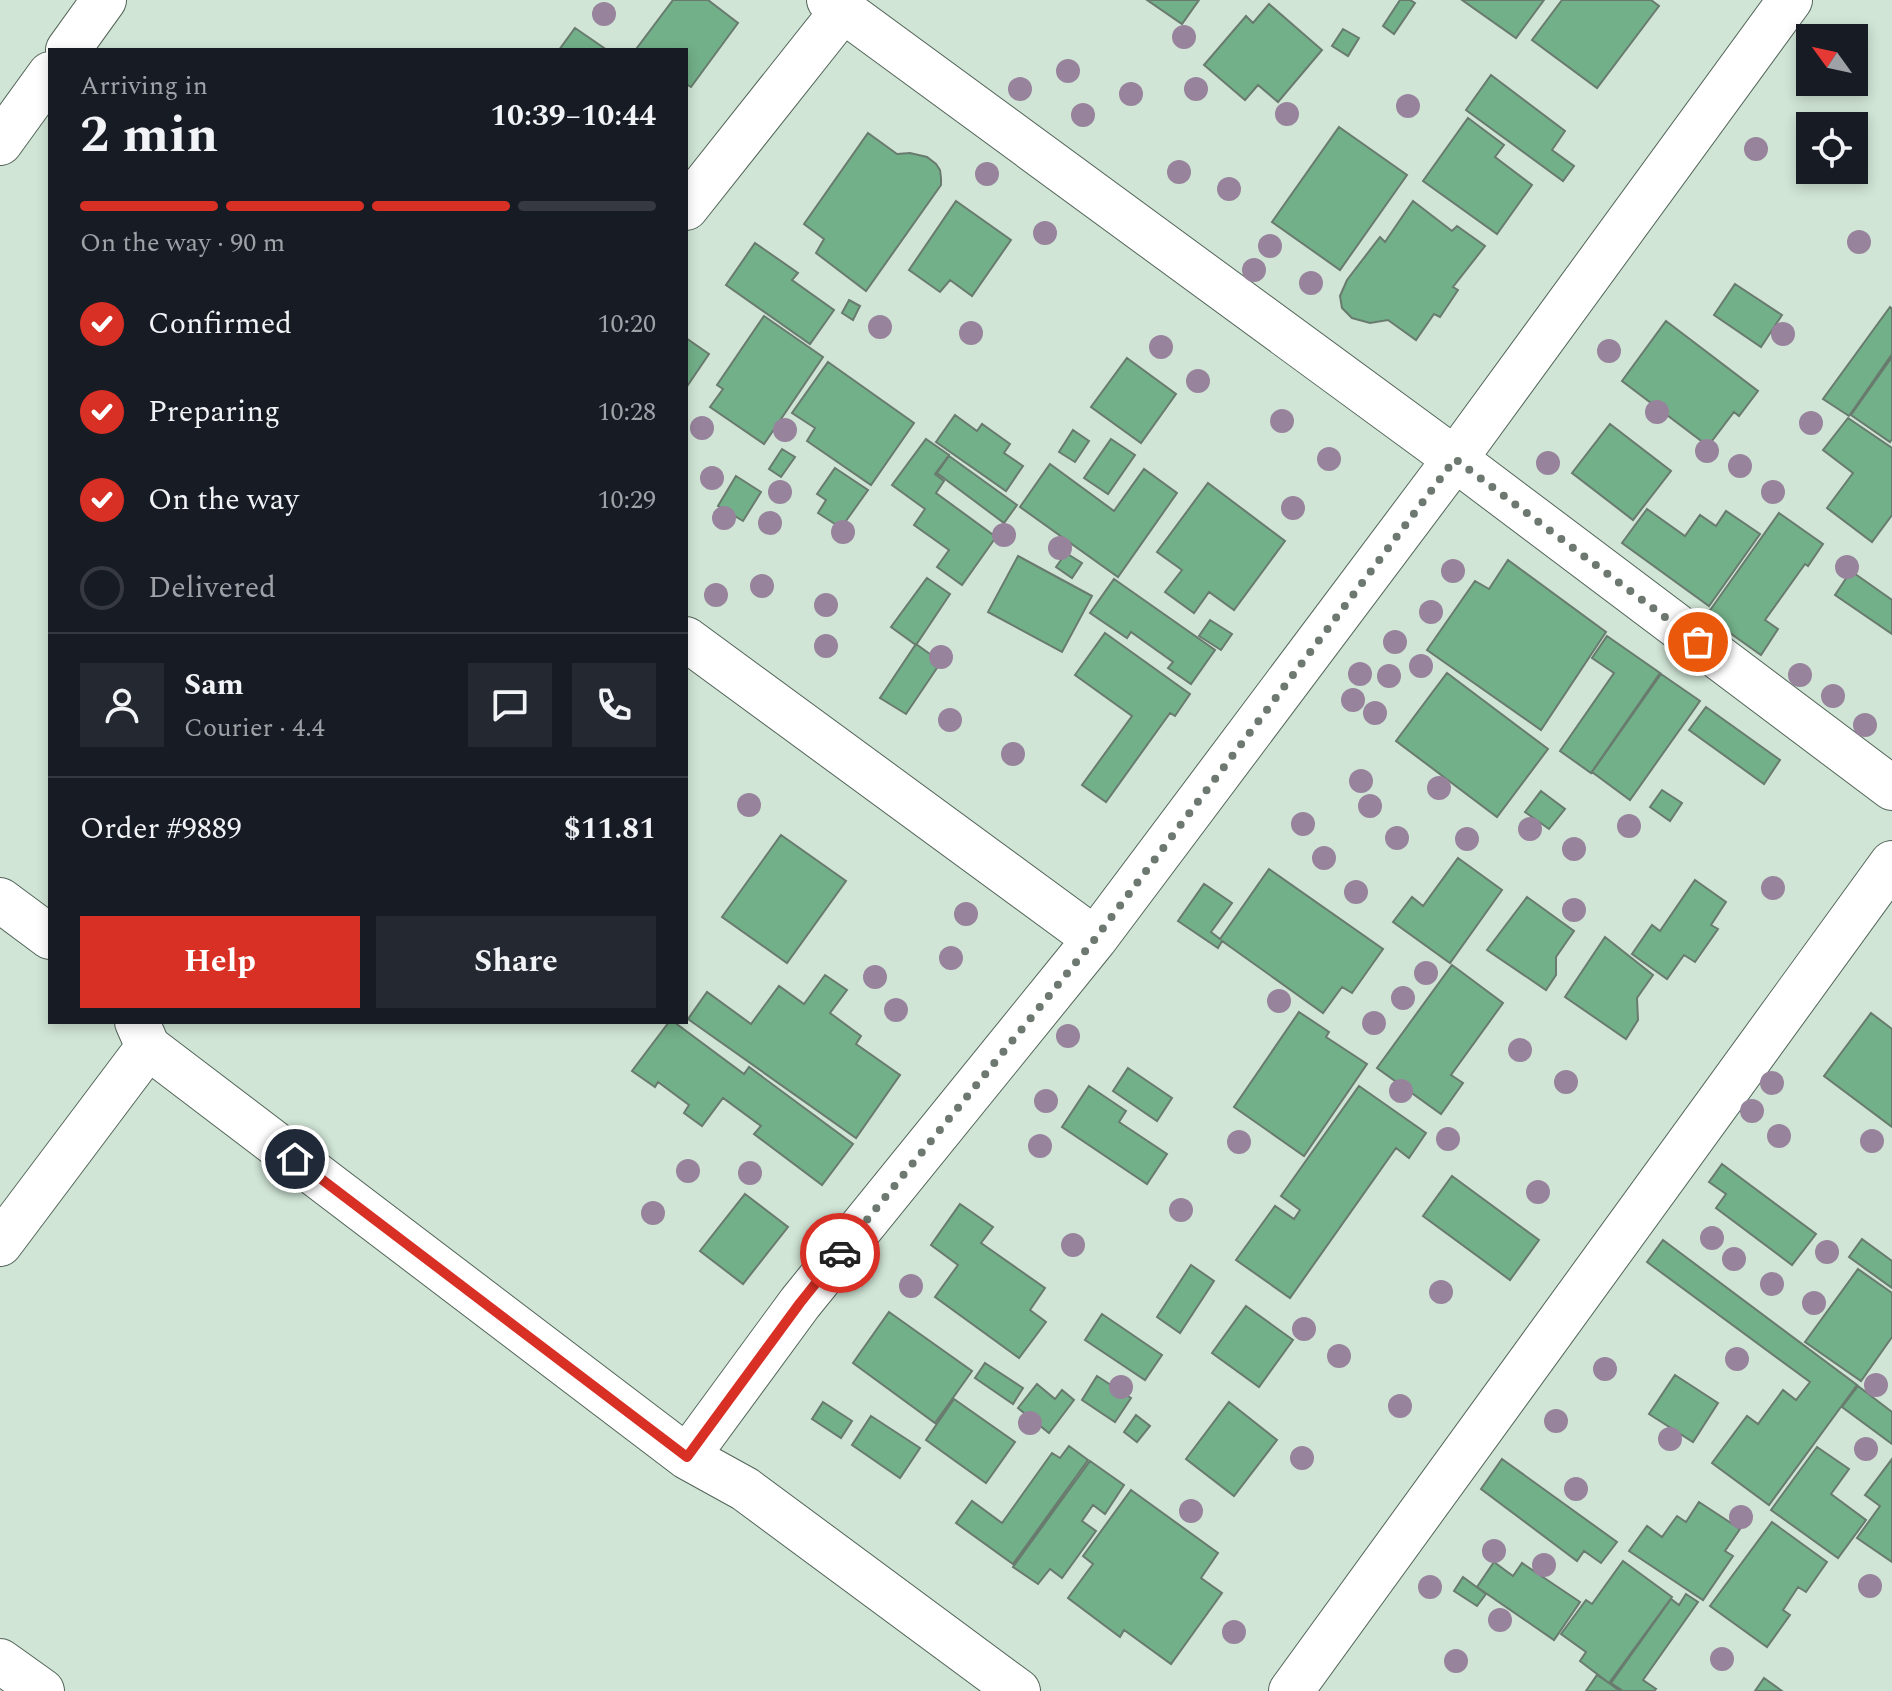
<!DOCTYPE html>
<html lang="en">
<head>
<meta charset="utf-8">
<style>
	body { margin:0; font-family:Spectral,serif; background:#242831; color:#f1f3f6; height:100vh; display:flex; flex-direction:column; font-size:30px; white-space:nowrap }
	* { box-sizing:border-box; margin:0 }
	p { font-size:26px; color:#9ea1a6 }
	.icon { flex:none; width:44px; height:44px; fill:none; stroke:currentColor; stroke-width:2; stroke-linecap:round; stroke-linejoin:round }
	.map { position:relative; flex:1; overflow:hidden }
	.sheet { position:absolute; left:48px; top:48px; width:640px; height:976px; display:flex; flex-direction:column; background:#171b24; border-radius:0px; box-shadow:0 4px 12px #0003 }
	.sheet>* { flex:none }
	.needle { width:52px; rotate:303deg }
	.tools { position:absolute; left:1796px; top:24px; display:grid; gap:16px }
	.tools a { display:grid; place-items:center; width:72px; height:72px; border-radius:0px; background:#171b24; box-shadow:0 4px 12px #0003; font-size:40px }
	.pin { position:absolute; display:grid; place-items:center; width:68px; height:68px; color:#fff; margin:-34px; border:4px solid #fff; border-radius:50%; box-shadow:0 2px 8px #0007 }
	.courier { position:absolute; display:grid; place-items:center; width:80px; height:80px; margin:-40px; border:6px solid #d93025; border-radius:50%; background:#fff; color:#222; box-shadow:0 2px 10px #0007 }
	.headline em { font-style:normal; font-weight:700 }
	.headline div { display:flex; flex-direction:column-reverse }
	.headline { display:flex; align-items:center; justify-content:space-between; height:136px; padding:0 32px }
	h1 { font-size:52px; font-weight:700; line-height:60px }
	.bar { display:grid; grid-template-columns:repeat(4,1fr); gap:12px 8px; align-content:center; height:96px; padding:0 32px }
	.bar i { height:10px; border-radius:6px; background:#363941 }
	.bar .active { background:#d93025 }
	.bar p { grid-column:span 4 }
	.line { display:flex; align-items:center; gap:20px; padding:0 32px; border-top:2px solid #363941 }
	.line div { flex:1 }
	.round { display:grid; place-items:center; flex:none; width:84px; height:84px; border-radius:0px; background:#242831 }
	ol { padding:0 32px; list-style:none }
	li { display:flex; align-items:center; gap:24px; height:88px }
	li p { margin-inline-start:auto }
	li .icon { padding:8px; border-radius:50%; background:#d93025; color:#fff; stroke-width:4 }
	li:last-child { color:#9ea1a6 }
	li i { width:44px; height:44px; border:4px solid #363941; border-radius:50% }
	.button { display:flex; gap:16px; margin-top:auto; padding:16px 32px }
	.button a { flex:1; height:92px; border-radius:0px; background:#d93025; color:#fff; font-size:32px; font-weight:700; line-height:92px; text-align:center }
	.button a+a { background:#242831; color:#f1f3f6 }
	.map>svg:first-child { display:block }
</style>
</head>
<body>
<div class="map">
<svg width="1892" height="1691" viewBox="0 0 1892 1691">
	<rect width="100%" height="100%" fill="#d0e5d6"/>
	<!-- building -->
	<path fill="#72b089" stroke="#697b6e" stroke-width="2" d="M673,0H708L738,23L691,87L686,84V50H641L637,48Z
		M1147,0H1199L1182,24Z
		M1400,0H1410L1415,3L1394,34L1383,26Z
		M1462,0H1544L1516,38Z
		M1562,0H1651L1659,6L1597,88L1532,40Z
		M1269,4L1322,50L1278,102L1258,85L1245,100L1204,65L1246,16L1253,23Z
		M575,28L607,50H559Z
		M1343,29L1359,38L1348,56L1332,46Z
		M1491,75L1565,131L1552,150L1574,166L1563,181L1466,110Z
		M1468,118L1504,145L1495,157L1532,185L1497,234L1423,181Z
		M1339,127L1407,175L1340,270L1272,222Z
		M868,133L897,154L910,153L927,157L936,164L940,170L941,178V185L866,291L816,253L824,239L804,224Z
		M956,201L1011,240L972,296L950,280L940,292L909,270Z
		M1413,201L1452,231L1457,226L1485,246L1453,287L1458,290L1440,317L1434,314L1416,340L1388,320L1370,323L1352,318L1342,308L1340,296L1347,280L1380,237L1385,242Z
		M755,243L798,273L792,280L834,310L810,344L726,285Z
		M1735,284L1782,315L1761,347L1714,315Z
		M849,300L860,306L853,320L842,313Z
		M1890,307L1892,309V354L1849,416L1823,399Z
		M764,316L823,357L764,444L710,407L723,389L717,385Z
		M1666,321L1758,391L1739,416L1734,412L1708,446L1622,381Z
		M686,338L709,354L688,385L686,383Z
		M1892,357V439L1890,442L1851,415Z
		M1127,358L1176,394L1141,443L1091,407Z
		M828,362L914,423L871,485L807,441L815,428L792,413Z
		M955,415L977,431L982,424L1010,444L1004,453L1023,466L1006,491L936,442Z
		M1848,418L1892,448V515L1872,542L1827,508L1853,473L1823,450Z
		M1610,424L1671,471L1633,520L1572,473Z
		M1073,430L1089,441L1075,462L1059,452Z
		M926,439L949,455L935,474L944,481L936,493L996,537L962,585L937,567L949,550L914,525L925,509L892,485Z
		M1111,439L1135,455L1108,494L1084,478Z
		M782,449L795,457L781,477L769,469Z
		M949,456L1017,505L1004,523L937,473Z
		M1050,464L1114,511L1144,469L1177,493L1118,577L1020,507Z
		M835,468L868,490L841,528L818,513L826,500L817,494Z
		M736,476L761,492L743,521L718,506Z
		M1208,483L1285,541L1234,610L1209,592L1194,613L1165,592L1182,570L1157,552Z
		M1647,509L1685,536L1700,515L1716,526L1726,511L1760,534L1709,606L1622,543Z
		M1779,513L1823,544L1808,566L1805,564L1765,620L1778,629L1761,655L1706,616Z
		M1066,553L1082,563L1072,578L1056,567Z
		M1018,556L1092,596L1062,652L988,612Z
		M1508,560L1606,632L1541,730L1427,650L1475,581L1489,589Z
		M1851,571L1892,600V634L1835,595Z
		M927,578L950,594L916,645L891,627Z
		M1114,579L1215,650L1191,684L1168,668L1173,662L1131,632L1127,638L1090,613Z
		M1210,620L1232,634L1221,650L1199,636Z
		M1105,633L1190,694L1175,716L1170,713L1106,802L1082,785L1132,716L1075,675Z
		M1607,636L1660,673L1591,773L1560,751L1614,673L1592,658Z
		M916,644L941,662L906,714L880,698Z
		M1447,673L1548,749L1497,817L1396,741Z
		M1661,674L1700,701L1630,800L1592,772Z
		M1706,707L1780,760L1764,784L1689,730Z
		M1662,790L1682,803L1670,821L1650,807Z
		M1541,791L1565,809L1549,829L1525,812Z
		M781,835L846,881L787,963L722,917Z
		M1458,858L1502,890L1450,963L1393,922L1412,897L1423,906Z
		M1269,869L1383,949L1352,993L1342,987L1323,1013L1222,941L1218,948L1178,921L1204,884L1232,903L1211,932L1220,939Z
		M1695,880L1726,902L1711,925L1718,929L1695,962L1684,955L1667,979L1632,954L1652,925L1660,931Z
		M1527,897L1574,931L1556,957V975L1546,990L1487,950Z
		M1605,937L1653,975L1637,998L1638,1020L1626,1039L1565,997Z
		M1452,965L1503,1003L1451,1075L1463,1083L1441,1114L1377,1068Z
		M825,975L847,990L830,1013L861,1036L856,1044L900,1075L856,1138L688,1019L707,992L751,1024L779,986L804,1004Z
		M1299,1012L1329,1032L1326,1037L1367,1064L1304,1156L1234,1107Z
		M1871,1013L1892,1029V1127L1824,1076Z
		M669,1022H674L744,1074L749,1067L853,1144L822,1185L754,1134L761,1126L723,1098L702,1126L684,1113L689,1105L658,1082L655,1087L632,1071Z
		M1128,1068L1172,1098L1157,1121L1113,1091Z
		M1089,1086L1126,1111L1119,1122L1167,1154L1147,1184L1062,1127Z
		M1359,1086L1426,1133L1409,1158L1396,1148L1290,1298L1236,1260L1275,1206L1294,1219L1300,1210L1281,1196Z
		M1722,1164L1816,1234L1792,1265L1716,1208L1726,1194L1709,1182Z
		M1452,1176L1539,1240L1510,1280L1423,1216Z
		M745,1194L788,1227L743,1284L700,1251Z
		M960,1204L993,1227L981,1243L1045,1288L1030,1310L1046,1322L1019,1358L935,1297L958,1265L931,1245Z
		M1862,1239L1892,1261V1288L1849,1257Z
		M1663,1240L1857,1385L1769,1505L1712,1463L1747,1416L1758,1424L1783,1390L1796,1400L1810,1382L1647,1262Z
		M1191,1265L1214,1281L1180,1333L1157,1317Z
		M1858,1269L1892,1293V1337L1861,1381L1805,1342Z
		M1246,1306L1293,1340L1259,1387L1212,1353Z
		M889,1312L972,1371L935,1423L853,1363Z
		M1102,1314L1162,1355L1145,1380L1085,1340Z
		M985,1363L1023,1388L1013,1404L975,1378Z
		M1675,1375L1718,1403L1693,1442L1649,1414Z
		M1097,1376L1131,1398L1115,1422L1082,1400Z
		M1037,1384L1055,1399L1062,1390L1074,1400L1049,1433L1018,1408Z
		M1858,1386L1892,1412V1444L1842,1407Z
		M954,1399L1015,1442L986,1483L926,1440Z
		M823,1402L852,1421L841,1438L812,1419Z
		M1229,1402L1277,1440L1234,1496L1186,1459Z
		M1136,1415L1150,1426L1137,1442L1124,1432Z
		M871,1416L920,1448L900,1478L852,1445Z
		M1069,1446L1088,1460L1013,1564L956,1523L972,1501L1002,1523L1052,1453L1060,1458Z
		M1817,1447L1849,1469L1831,1494L1866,1520L1838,1558L1771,1510Z
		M1502,1459L1617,1542L1601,1563L1584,1551L1577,1561L1481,1489Z
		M1892,1459V1562L1857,1538L1880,1506L1865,1495Z
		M1090,1461L1124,1485L1105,1514L1093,1505L1082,1521L1096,1531L1062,1578L1050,1569L1038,1584L1013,1567Z
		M1131,1490L1218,1553L1201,1578L1222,1593L1171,1664L1124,1630L1120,1637L1068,1598L1093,1564L1083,1556Z
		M1699,1502L1740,1529L1725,1551L1733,1556L1703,1600L1629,1551L1647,1526L1662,1537L1677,1516L1686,1522Z
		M1772,1522L1827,1562L1806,1592L1798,1587L1783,1610L1790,1615L1767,1647L1710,1606Z
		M1623,1561L1672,1597L1609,1683L1580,1661L1586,1652L1561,1634L1586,1600L1592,1604Z
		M1494,1562L1513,1576L1522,1563L1580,1602L1554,1640L1477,1587Z
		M1463,1577L1486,1594L1477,1606L1454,1591Z
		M1686,1594L1698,1602L1643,1680L1656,1689L1654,1691H1623L1611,1683L1671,1599L1679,1605Z
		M1597,1675L1609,1683L1620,1691H1586Z
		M1764,1678L1782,1691H1755Z"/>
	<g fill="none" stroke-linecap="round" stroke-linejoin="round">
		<!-- minor casing -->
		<g stroke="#536559" stroke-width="46">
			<path id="minor" d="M829,0L1455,459L1892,788
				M68,50L104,0
				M0,143L50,74
				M686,208L843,10
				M686,639L1095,939
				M0,900L50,937
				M137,1022L148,1047L687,1457L745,1489L1018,1691
				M0,1244L148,1047
				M687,1457L800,1303L1095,939L1455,459L1790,0
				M0,1661L42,1691
				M1291,1691L1892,863"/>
		</g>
		<!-- minor -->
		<use href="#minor" stroke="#fff" stroke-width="44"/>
	</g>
	<!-- trees -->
	<g fill="#98839d">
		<circle cx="604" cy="14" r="12"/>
		<circle cx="1184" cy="37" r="12"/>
		<circle cx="1068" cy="71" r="12"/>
		<circle cx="1020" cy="89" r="12"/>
		<circle cx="1196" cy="89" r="12"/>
		<circle cx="1131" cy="94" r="12"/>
		<circle cx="1408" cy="106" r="12"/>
		<circle cx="1287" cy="114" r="12"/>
		<circle cx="1083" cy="115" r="12"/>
		<circle cx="1756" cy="149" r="12"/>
		<circle cx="1179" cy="172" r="12"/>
		<circle cx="987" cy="174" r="12"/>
		<circle cx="1229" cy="189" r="12"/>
		<circle cx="1045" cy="233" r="12"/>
		<circle cx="1859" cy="242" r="12"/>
		<circle cx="1270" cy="246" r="12"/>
		<circle cx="1254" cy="270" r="12"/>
		<circle cx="1311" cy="283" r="12"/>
		<circle cx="880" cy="327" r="12"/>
		<circle cx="971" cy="333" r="12"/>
		<circle cx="1783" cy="334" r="12"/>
		<circle cx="1161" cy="347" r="12"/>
		<circle cx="1609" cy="351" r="12"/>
		<circle cx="1198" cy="381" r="12"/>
		<circle cx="1657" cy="412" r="12"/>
		<circle cx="1282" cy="421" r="12"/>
		<circle cx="1811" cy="423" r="12"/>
		<circle cx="702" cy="428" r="12"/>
		<circle cx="785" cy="430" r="12"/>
		<circle cx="1707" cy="451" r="12"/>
		<circle cx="1329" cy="459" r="12"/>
		<circle cx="1548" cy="463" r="12"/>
		<circle cx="1740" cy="466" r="12"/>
		<circle cx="712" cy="478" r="12"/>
		<circle cx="780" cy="492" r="12"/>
		<circle cx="1773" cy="492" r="12"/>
		<circle cx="1293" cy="508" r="12"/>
		<circle cx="724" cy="518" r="12"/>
		<circle cx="770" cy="523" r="12"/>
		<circle cx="843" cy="532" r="12"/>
		<circle cx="1004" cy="535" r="12"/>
		<circle cx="1060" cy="548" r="12"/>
		<circle cx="1847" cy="567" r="12"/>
		<circle cx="1453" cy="571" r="12"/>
		<circle cx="762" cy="586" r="12"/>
		<circle cx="716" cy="595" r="12"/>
		<circle cx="826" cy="605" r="12"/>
		<circle cx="1431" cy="612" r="12"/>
		<circle cx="1395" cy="642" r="12"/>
		<circle cx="826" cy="646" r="12"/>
		<circle cx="941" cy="657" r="12"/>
		<circle cx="1421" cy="666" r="12"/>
		<circle cx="1360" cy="674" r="12"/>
		<circle cx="1800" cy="675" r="12"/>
		<circle cx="1389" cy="676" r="12"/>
		<circle cx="1833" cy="696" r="12"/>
		<circle cx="1353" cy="700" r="12"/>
		<circle cx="1375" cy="713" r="12"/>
		<circle cx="950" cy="720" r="12"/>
		<circle cx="1865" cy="725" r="12"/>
		<circle cx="1013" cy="754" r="12"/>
		<circle cx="1361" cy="781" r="12"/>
		<circle cx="1439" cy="788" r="12"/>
		<circle cx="749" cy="805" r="12"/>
		<circle cx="1370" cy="806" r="12"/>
		<circle cx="1303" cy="824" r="12"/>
		<circle cx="1629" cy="826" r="12"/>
		<circle cx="1530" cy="829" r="12"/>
		<circle cx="1397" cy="838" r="12"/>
		<circle cx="1467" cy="839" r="12"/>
		<circle cx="1574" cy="849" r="12"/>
		<circle cx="1324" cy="858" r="12"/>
		<circle cx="1773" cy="888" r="12"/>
		<circle cx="1356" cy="892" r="12"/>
		<circle cx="1574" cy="910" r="12"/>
		<circle cx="966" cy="914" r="12"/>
		<circle cx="951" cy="958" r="12"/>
		<circle cx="1426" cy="973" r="12"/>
		<circle cx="875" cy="977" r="12"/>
		<circle cx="1403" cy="998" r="12"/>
		<circle cx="1279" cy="1001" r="12"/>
		<circle cx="896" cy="1010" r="12"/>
		<circle cx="1374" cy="1023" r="12"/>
		<circle cx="1068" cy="1036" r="12"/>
		<circle cx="1520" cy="1050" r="12"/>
		<circle cx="1566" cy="1082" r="12"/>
		<circle cx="1772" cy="1083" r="12"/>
		<circle cx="1401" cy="1091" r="12"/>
		<circle cx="1046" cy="1101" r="12"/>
		<circle cx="1752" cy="1111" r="12"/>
		<circle cx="1779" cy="1136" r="12"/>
		<circle cx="1448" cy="1139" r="12"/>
		<circle cx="1872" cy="1141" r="12"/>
		<circle cx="1239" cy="1142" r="12"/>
		<circle cx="1040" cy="1146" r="12"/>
		<circle cx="688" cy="1171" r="12"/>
		<circle cx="750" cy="1173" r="12"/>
		<circle cx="1538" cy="1192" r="12"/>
		<circle cx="1181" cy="1210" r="12"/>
		<circle cx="653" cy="1213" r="12"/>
		<circle cx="1712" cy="1238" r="12"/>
		<circle cx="1073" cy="1245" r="12"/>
		<circle cx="1827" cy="1252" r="12"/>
		<circle cx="1734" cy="1259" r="12"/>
		<circle cx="1772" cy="1284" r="12"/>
		<circle cx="911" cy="1286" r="12"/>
		<circle cx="1441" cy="1292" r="12"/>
		<circle cx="1814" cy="1303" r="12"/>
		<circle cx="1304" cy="1329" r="12"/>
		<circle cx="1339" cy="1356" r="12"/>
		<circle cx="1737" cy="1359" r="12"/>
		<circle cx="1605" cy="1369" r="12"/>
		<circle cx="1876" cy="1385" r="12"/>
		<circle cx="1121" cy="1387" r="12"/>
		<circle cx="1400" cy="1406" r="12"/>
		<circle cx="1556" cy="1421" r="12"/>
		<circle cx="1030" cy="1423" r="12"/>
		<circle cx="1670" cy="1439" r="12"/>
		<circle cx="1866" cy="1449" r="12"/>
		<circle cx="1302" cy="1458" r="12"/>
		<circle cx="1576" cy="1489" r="12"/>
		<circle cx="1191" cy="1511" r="12"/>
		<circle cx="1741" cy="1517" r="12"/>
		<circle cx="1494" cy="1551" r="12"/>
		<circle cx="1544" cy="1565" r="12"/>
		<circle cx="1870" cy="1586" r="12"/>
		<circle cx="1430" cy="1587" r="12"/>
		<circle cx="1500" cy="1620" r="12"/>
		<circle cx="1234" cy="1632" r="12"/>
		<circle cx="1722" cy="1659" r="12"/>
		<circle cx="1456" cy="1661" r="12"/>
	</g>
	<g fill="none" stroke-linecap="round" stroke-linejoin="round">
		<!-- done -->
		<path stroke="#6d7970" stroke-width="8" stroke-dasharray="0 14.4" d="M840,1253L1095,939L1455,459L1698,642"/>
		<!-- route -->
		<path stroke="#d93025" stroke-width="10" d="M295,1159L687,1457L800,1303L840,1253"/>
	</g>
</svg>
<div class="tools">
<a><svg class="needle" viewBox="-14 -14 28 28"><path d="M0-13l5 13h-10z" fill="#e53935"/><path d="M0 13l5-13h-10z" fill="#9ea1a6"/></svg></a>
<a><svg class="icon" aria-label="locate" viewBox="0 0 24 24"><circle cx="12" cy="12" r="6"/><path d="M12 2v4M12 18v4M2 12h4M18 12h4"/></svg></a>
</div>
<div class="pin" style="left:1698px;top:642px;background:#ea580c"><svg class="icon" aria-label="bag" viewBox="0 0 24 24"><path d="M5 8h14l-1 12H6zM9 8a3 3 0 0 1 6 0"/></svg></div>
<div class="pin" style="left:295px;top:1159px;background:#1f2937"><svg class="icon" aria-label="home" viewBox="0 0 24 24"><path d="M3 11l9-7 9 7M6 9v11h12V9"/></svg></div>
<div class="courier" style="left:840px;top:1253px"><svg class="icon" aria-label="car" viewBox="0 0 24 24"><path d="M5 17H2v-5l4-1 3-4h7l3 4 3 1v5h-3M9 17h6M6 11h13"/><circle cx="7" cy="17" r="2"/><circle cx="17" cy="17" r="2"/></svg></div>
<section class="sheet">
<div class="headline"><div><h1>2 min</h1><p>Arriving in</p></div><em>10:39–10:44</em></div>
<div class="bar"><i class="active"></i><i class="active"></i><i class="active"></i><i></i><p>On the way · 90 m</p></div>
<ol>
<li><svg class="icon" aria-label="check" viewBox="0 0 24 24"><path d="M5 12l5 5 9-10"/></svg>Confirmed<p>10:20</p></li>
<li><svg class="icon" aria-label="check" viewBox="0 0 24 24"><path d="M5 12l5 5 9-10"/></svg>Preparing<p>10:28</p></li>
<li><svg class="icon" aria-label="check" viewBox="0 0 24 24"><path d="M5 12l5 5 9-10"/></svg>On the way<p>10:29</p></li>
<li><i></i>Delivered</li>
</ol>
<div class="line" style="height:144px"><a class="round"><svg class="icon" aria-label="person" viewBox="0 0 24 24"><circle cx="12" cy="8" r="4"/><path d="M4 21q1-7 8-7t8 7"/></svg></a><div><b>Sam</b><p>Courier · 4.4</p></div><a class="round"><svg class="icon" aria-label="chat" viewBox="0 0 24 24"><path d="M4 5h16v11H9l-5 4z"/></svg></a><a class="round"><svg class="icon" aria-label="phone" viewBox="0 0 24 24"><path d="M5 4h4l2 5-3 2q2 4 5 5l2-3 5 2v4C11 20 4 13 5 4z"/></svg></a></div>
<div class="line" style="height:104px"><div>Order #9889</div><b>$11.81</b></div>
<div class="button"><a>Help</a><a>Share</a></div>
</section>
</div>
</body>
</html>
